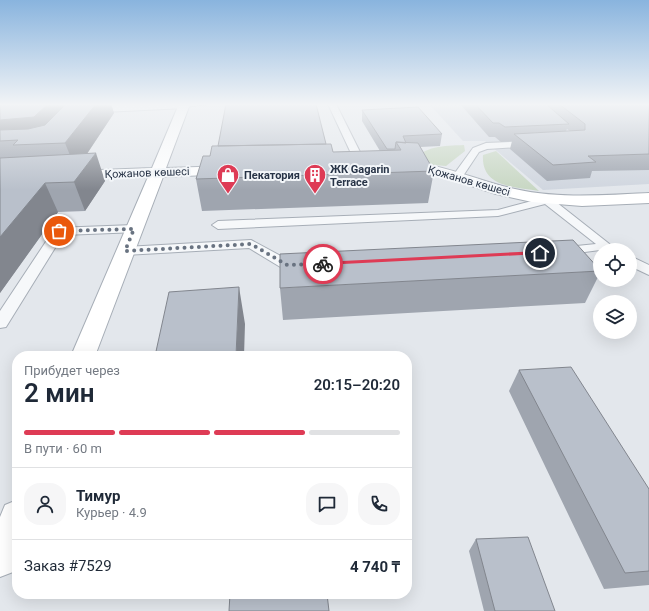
<!DOCTYPE html>
<html lang="ru">
<head>
<meta charset="utf-8">
<style>
	body { margin:0; font-family:Roboto,sans-serif; background:#f6f6f7; color:#1f2937; height:100vh; display:flex; flex-direction:column; font-size:15px; white-space:nowrap }
	* { box-sizing:border-box; margin:0 }
	p { font-size:13px; color:#747a83 }
	.icon { flex:none; width:22px; height:22px; fill:none; stroke:currentColor; stroke-width:2; stroke-linecap:round; stroke-linejoin:round }
	.map { position:relative; flex:1; overflow:hidden }
	.sheet { position:absolute; left:12px; top:351px; width:400px; height:248px; display:flex; flex-direction:column; background:#fff; border-radius:16px; box-shadow:0 4px 16px #0002 }
	.sheet>* { flex:none }
	.tools { position:absolute; left:593px; top:243px; display:grid; gap:8px }
	.tools a { display:grid; place-items:center; width:44px; height:44px; border-radius:50%; background:#fff; box-shadow:0 4px 16px #0002; font-size:20px }
	.pin { position:absolute; display:grid; place-items:center; width:34px; height:34px; color:#fff; margin:-17px; border:2px solid #fff; border-radius:50%; box-shadow:0 1px 4px #0007 }
	.courier { position:absolute; display:grid; place-items:center; width:40px; height:40px; margin:-20px; border:3px solid #de3b55; border-radius:50%; background:#fff; color:#222; box-shadow:0 1px 5px #0007 }
	.summary em { font-style:normal; font-weight:600 }
	.summary div { display:flex; flex-direction:column-reverse }
	.summary { display:flex; align-items:center; justify-content:space-between; height:68px; padding:0 12px }
	h1 { font-size:26px; font-weight:600; line-height:30px }
	.bar { display:grid; grid-template-columns:repeat(4,1fr); gap:6px 4px; align-content:center; height:48px; padding:0 12px }
	.bar i { height:5px; border-radius:3px; background:#e0e1e3 }
	.bar .active { background:#de3b55 }
	.bar p { grid-column:span 4 }
	.line { display:flex; align-items:center; gap:10px; padding:0 12px; border-top:1px solid #e0e1e3 }
	.line div { flex:1 }
	.round { display:grid; place-items:center; flex:none; width:42px; height:42px; border-radius:16px; background:#f6f6f7 }
	.map>svg:first-child { display:block }
</style>
</head>
<body>
<div class="map">
<svg width="649" height="611" viewBox="0 0 649 611">
	<rect width="100%" height="100%" fill="#e3e7ec"/>
	<!-- built -->
	<path fill="#d0d6df" d="M429,104H649V184L543,190L485,141H463Z"/>
	<!-- green -->
	<path fill="#c8d7c3" d="M464,145L465,151L446,166L411,163C425,145 443,146 464,145Z
		M496,151L539,191C514,187 481,187 483,155Z"/>
	<g fill="none" stroke-linecap="round" stroke-linejoin="round">
		<!-- lane casing -->
		<g stroke="#a7aeb7" stroke-width="2">
			<path id="lane" d="M182,104H208L185,107Z
				M328,104H336L367,166L365,168H359L357,166Z
				M531,141L534,142V146L487,149L479,152L461,179H453L452,177L473,148L486,143Z
				M547,197L551,198L617,250H600L562,255L557,254L556,251L557,248L596,244L545,204L498,216L218,229L212,225L218,221L498,210Z
				M134,225L140,229L138,232L63,235L6,327L0,328V311L55,228Z
				M251,240L290,261L304,262L306,265L304,268H282L249,248L125,255L119,251L125,247Z
				M630,256L649,265V275L630,266Z"/>
		</g>
		<!-- street casing -->
		<g stroke="#a7aeb7" stroke-width="2">
			<path id="street" d="M127,104H190L191,105L185,108L83,113L77,110L83,107Z"/>
		</g>
		<!-- secondary casing -->
		<g stroke="#a7aeb7" stroke-width="2">
			<path id="secondary" d="M179,104H190L166,168L229,166L234,167L236,170L234,173L229,174L163,177L95,356H71L148,177L73,179L68,178L66,175L68,172L73,171L152,168Z
				M403,162C443,163 477,181 515,189C559,199 604,195 649,193V203L582,206L532,202L496,194L432,173L398,169L396,166L398,163Z
				M17,500V561L13,572L0,577V517L5,505Z"/>
		</g>
		<!-- lane -->
		<use href="#lane" fill="#f6f8fa" fill-rule="evenodd"/>
		<!-- street -->
		<use href="#street" fill="#f6f8fa" fill-rule="evenodd"/>
		<!-- secondary -->
		<use href="#secondary" fill="#fff" fill-rule="evenodd"/>
	</g>
	<!-- wall -->
	<path fill="#9fa5af" fill-rule="evenodd" d="M0,104H111L114,113L87,154L105,181L85,211L58,212L0,293Z
		M460,104H649V170L592,171L590,178L547,181L510,149L512,141L501,142L495,137H489ZM567,129L570,131H566Z
		M362,110L442,134L440,146L420,147L434,171L428,203L202,211L196,179L210,156L218,146L326,144L333,152L380,151L362,121Z
		M600,270V273L585,303L283,320L280,288Z
		M519,370L649,489V585L604,589L509,391Z
		M476,539L555,611H484L469,551Z"/>
	<!-- shaded-wall -->
	<path fill="#82868e" d="M48,104H68L71,115L18,140L0,141V120Z
		M96,104H111L114,113L76,170L65,143Z
		M96,153L105,181L85,211L74,182Z
		M45,183L58,212L0,293V237Z
		M239,287L245,324L244,356H236Z"/>
	<!-- building -->
	<path fill="#b9c0cb" stroke="#82868e" d="M0,104H48L34,117L0,120Z
		M66,104H96L65,143L13,145L18,140L0,141V130L28,129L45,125Z
		M226,104H316L326,144L218,146Z
		M475,104H546L569,124L505,127L499,123H493Z
		M559,104H649V154L588,156L596,162L553,165L514,134L585,130V124Z
		M418,107L442,134L403,136L406,143L396,142L395,149H387L362,110Z
		M396,142L418,143L434,171L196,179L203,156H210L212,146L331,144L333,152L401,150Z
		M96,153L74,182L45,183L0,237V158Z
		M573,240L600,270V271L280,288V254Z
		M239,287L236,356H155L169,292Z
		M571,367L649,489V571L625,573L519,370Z
		M528,537L555,611H495L476,539Z
		M230,594H327L329,611H229Z"/>
	<!-- sky -->
	<linearGradient id="sky" x2="0" y2="1"><stop stop-color="#89b4de"/><stop offset="0.55" stop-color="#f2f4f6"/><stop offset="1" stop-color="#f2f4f6" stop-opacity="0"/></linearGradient>
	<rect width="649" height="190" fill="url(#sky)"/>
	<!-- route -->
	<path fill="#de3b55" d="M540,251L541,254L323,265L320,264L323,262Z"/>
	<g fill="none" stroke-linecap="round" stroke-linejoin="round">
		<!-- done -->
		<path stroke="#697381" stroke-width="4" stroke-dasharray="0 7.2" d="M59,231L134,229L125,251L251,244L287,265L323,264"/>
	</g>
	<!-- icons -->
	<defs>
		<g id="shop-pin" transform="scale(1.15)"><path d="M0 17L-7.5 6A9.5 9.5 0 1 1 7.5 6Z" fill="#de3b55" stroke="#f3f6f9"/><path d="M-5-2.5h2.3a2.7 3.5 0 0 1 5.4 0H5L5.5 6h-11ZM-1.5-2.5h3a1.5 2.3 0 0 0-3 0Z" fill="#fff"/></g>
		<g id="building-pin" transform="scale(1.15)"><path d="M0 17L-7.5 6A9.5 9.5 0 1 1 7.5 6Z" fill="#de3b55" stroke="#f3f6f9"/><path d="M-4-6H4V6H1V3H-1V6H-4ZM-2.5-4.3h1.7v1.8h-1.7ZM.8-4.3h1.7v1.8H.8ZM-2.5-1h1.7V.8h-1.7ZM.8-1h1.7V.8H.8Z" fill="#fff"/></g>
	</defs>
	<g fill-rule="evenodd">
		<use href="#shop-pin" x="228" y="175"/>
		<use href="#building-pin" x="315" y="175"/>
	</g>
	<g text-anchor="middle" dominant-baseline="central" stroke-width="4" stroke-linejoin="round" paint-order="stroke">
		<!-- far-poi labels -->
		<g font-size="11" font-weight="bold" fill="#283447" stroke="#f3f6f9" text-anchor="start">
			<text x="330" y="169">ЖК Gagarin<tspan x="330" dy="13">Terrace</tspan></text>
			<text x="244" y="175">Пекатория</text>
		</g>
		<!-- far-street labels -->
		<g font-size="11" fill="#283447" stroke="#f3f6f9">
			<text transform="translate(147 173) rotate(-2)">Қожанов көшесі</text>
			<text transform="translate(469 181) rotate(16)">Қожанов көшесі</text>
		</g>
	</g>
</svg>
<div class="tools">
<a><svg class="icon" aria-label="locate" viewBox="0 0 24 24"><circle cx="12" cy="12" r="6"/><path d="M12 2v4M12 18v4M2 12h4M18 12h4"/></svg></a>
<a><svg class="icon" aria-label="layers" viewBox="0 0 24 24"><path d="M12 4l9 5-9 5-9-5zM3 14l9 5 9-5"/></svg></a>
</div>
<div class="pin" style="left:59px;top:231px;background:#ea580c"><svg class="icon" aria-label="bag" viewBox="0 0 24 24"><path d="M5 8h14l-1 12H6zM9 8a3 3 0 0 1 6 0"/></svg></div>
<div class="pin" style="left:540px;top:253px;background:#1f2937"><svg class="icon" aria-label="home" viewBox="0 0 24 24"><path d="M3 11l9-7 9 7M6 9v11h12V9"/></svg></div>
<div class="courier" style="left:323px;top:264px"><svg class="icon" aria-label="bike" viewBox="0 0 24 24"><circle cx="6" cy="16" r="4"/><circle cx="18" cy="16" r="4"/><path d="M6 16l4-8h5l3 8M10 8l3 8H6M13 5h3"/></svg></div>
<section class="sheet">
<div class="summary"><div><h1>2 мин</h1><p>Прибудет через</p></div><em>20:15–20:20</em></div>
<div class="bar"><i class="active"></i><i class="active"></i><i class="active"></i><i></i><p>В пути · 60 m</p></div>
<div class="line" style="height:72px"><a class="round"><svg class="icon" aria-label="person" viewBox="0 0 24 24"><circle cx="12" cy="8" r="4"/><path d="M4 21q1-7 8-7t8 7"/></svg></a><div><b>Тимур</b><p>Курьер · 4.9</p></div><a class="round"><svg class="icon" aria-label="chat" viewBox="0 0 24 24"><path d="M4 5h16v11H9l-5 4z"/></svg></a><a class="round"><svg class="icon" aria-label="phone" viewBox="0 0 24 24"><path d="M5 4h4l2 5-3 2q2 4 5 5l2-3 5 2v4C11 20 4 13 5 4z"/></svg></a></div>
<div class="line" style="height:52px"><div>Заказ #7529</div><b>4 740 ₸</b></div>
</section>
</div>
</body>
</html>
